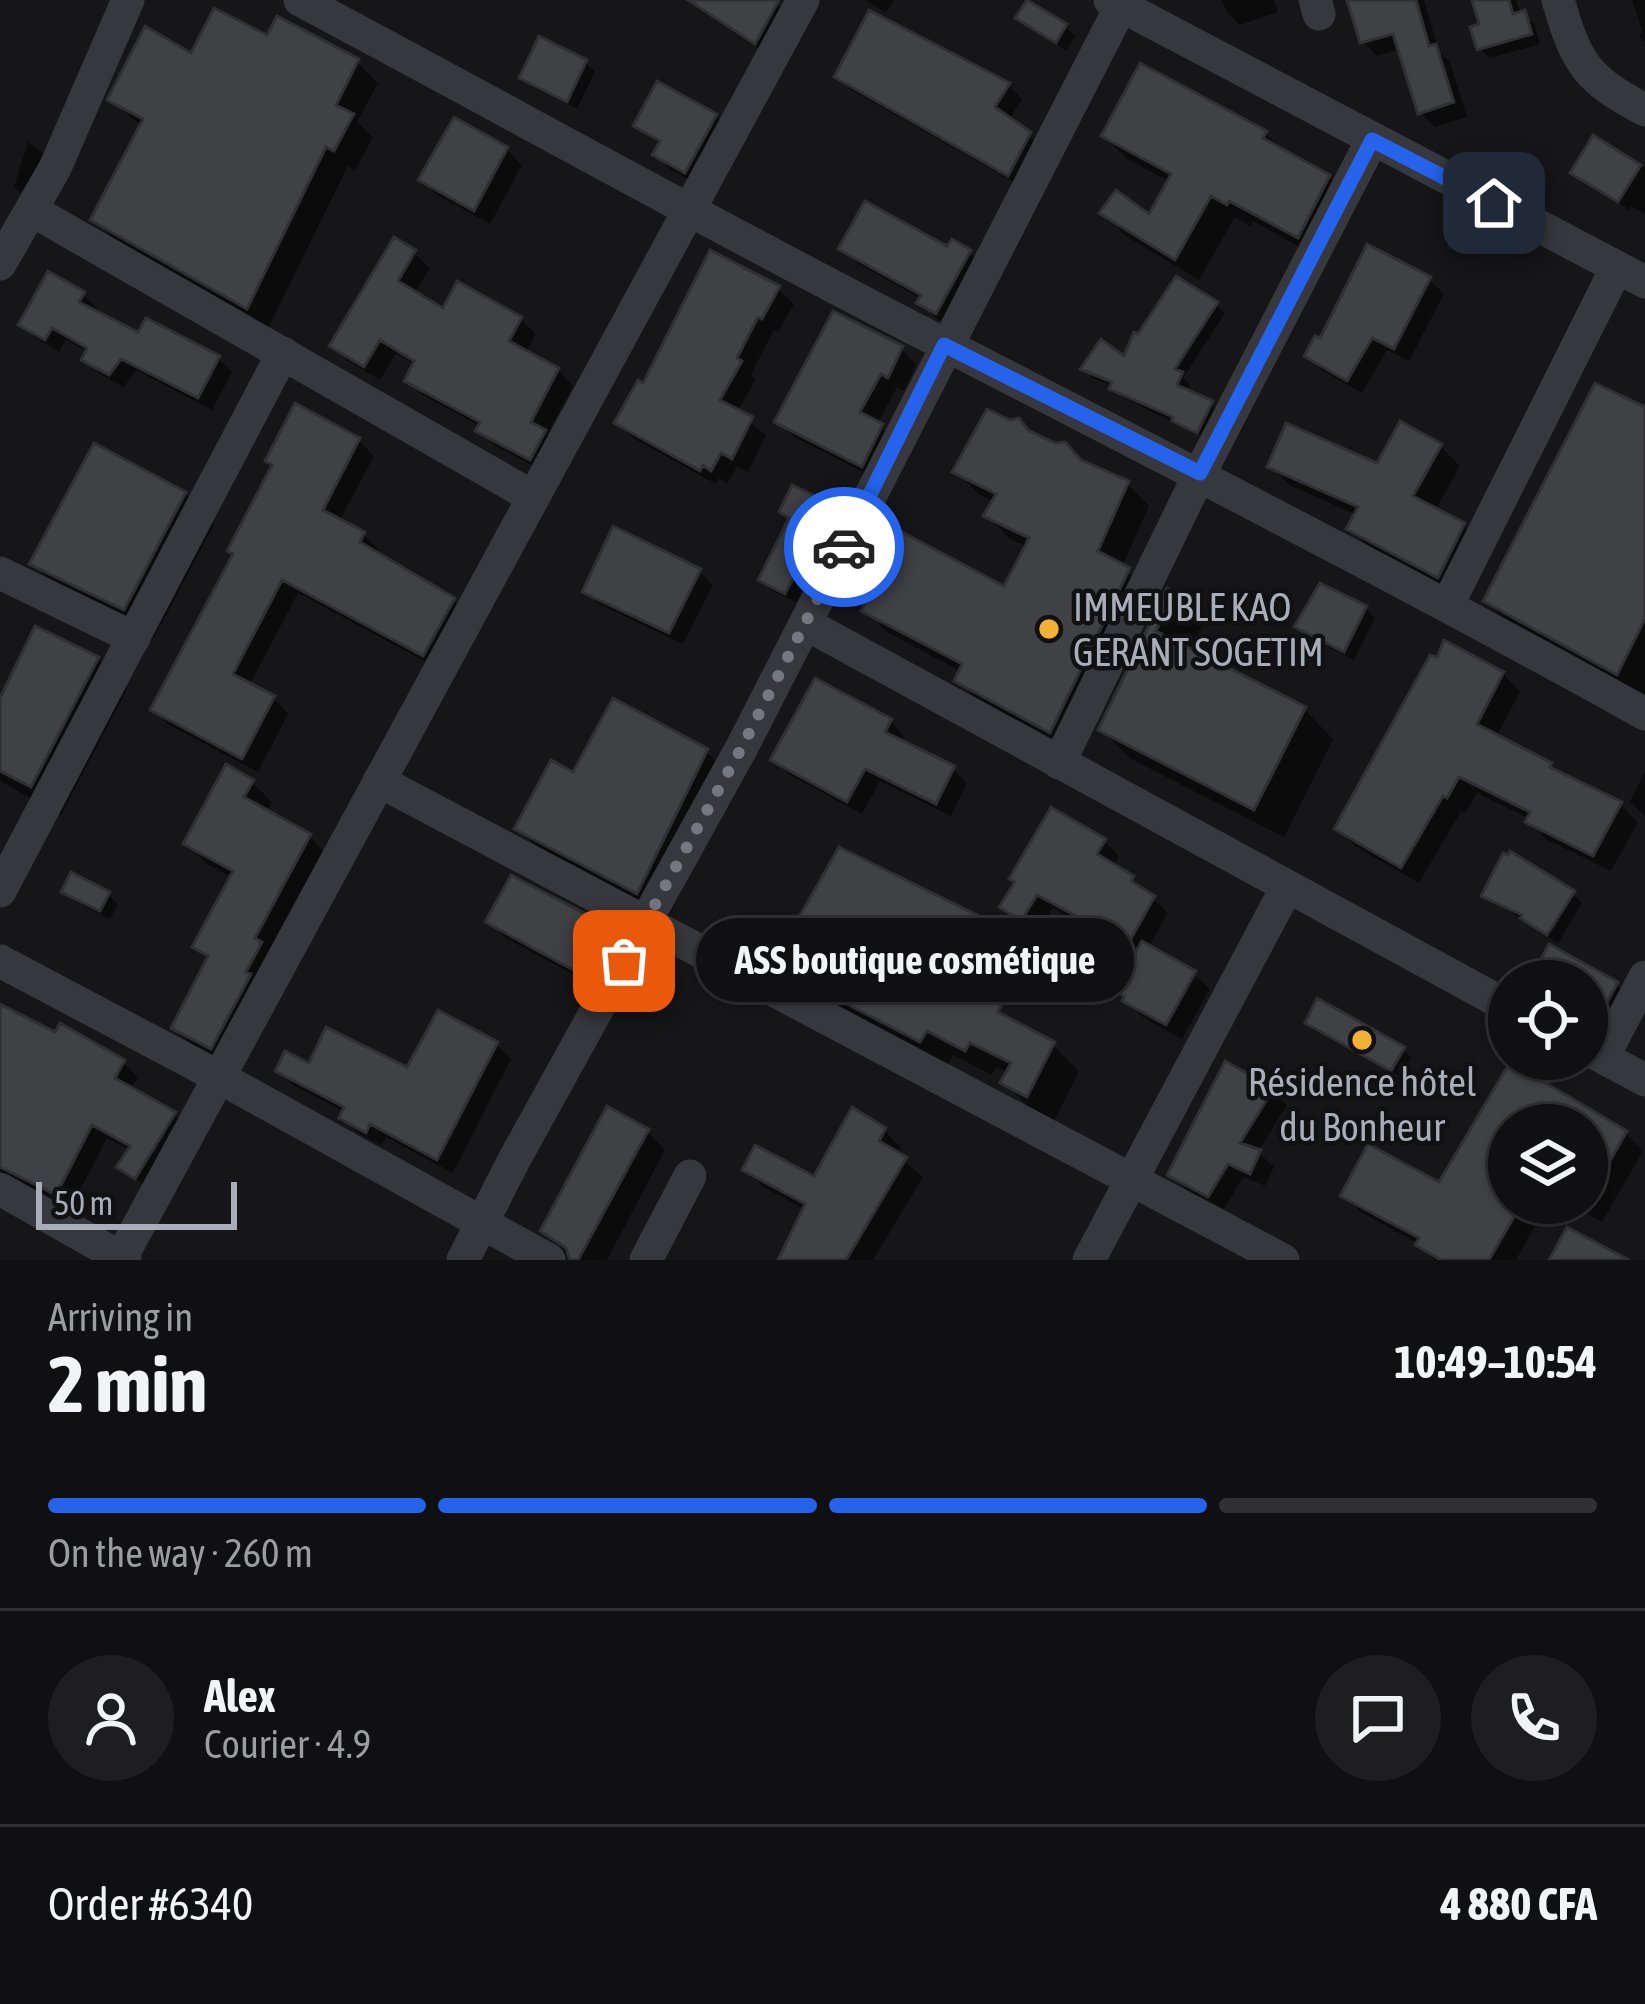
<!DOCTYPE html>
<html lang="en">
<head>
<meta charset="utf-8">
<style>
	body { margin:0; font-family:"Asap Condensed",sans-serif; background:#1e1e20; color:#f1f3f6; height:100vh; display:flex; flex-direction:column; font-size:45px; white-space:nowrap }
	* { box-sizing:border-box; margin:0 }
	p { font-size:39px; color:#9c9d9f }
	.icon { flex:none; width:66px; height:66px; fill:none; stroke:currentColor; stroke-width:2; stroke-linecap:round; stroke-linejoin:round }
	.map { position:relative; height:1260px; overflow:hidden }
	.side { display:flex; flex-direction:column; background:#101012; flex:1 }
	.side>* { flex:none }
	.buttons { position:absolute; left:1488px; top:960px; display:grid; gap:24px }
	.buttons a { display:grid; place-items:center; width:120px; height:120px; border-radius:50%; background:#101012; box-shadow:0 3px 9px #0004,0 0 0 3px #303032; font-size:60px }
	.scale { position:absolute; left:36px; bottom:30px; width:201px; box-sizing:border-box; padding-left:12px; border:6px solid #a8adb8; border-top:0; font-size:33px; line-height:42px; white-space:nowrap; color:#a8adb8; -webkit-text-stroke:9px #111113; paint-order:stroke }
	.pin { position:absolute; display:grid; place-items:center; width:102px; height:102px; color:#fff; margin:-51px; border-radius:24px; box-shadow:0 6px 18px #0006 }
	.courier { position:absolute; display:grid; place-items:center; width:120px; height:120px; margin:-60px; border:9px solid #2563eb; border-radius:50%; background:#fff; color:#222; box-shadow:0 3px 15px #0007 }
	.bubble { position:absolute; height:84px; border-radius:42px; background:#101012; box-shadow:0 3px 9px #0004,0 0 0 3px #303032; font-size:39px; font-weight:700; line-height:84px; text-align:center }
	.summary em { font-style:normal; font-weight:700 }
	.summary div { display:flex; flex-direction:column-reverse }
	.summary { display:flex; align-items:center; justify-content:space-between; height:204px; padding:0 48px }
	h1 { font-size:78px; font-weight:700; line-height:90px }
	.bar { display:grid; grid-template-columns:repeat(4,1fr); gap:18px 12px; align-content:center; height:144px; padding:0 48px }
	.bar i { height:15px; border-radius:9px; background:#303032 }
	.bar .current { background:#2563eb }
	.bar p { grid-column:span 4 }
	.line { display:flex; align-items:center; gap:30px; padding:0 48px; border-top:3px solid #303032 }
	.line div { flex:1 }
	.round { display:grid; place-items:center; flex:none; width:126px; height:126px; border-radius:63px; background:#1e1e20 }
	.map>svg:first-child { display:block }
</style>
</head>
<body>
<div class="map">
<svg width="1645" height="1260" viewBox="0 0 1645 1260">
	<rect width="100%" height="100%" fill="#161618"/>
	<!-- shadow -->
	<path fill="#0007" d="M685,0H773L792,18L771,57Z
		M865,0H894L886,13Z
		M1222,0H1274L1278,12L1240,25L1227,12Z
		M1352,0H1424L1439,52L1450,62L1467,117L1435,127L1420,112L1401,49L1377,56L1363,42Z
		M1479,0H1516L1521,15L1534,23L1540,44L1490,58L1480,49L1483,26Z
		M1632,0H1645V42L1639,36L1642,30Z
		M1019,18L1065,27L1075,36L1066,51Z
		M268,39L357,62L378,83L357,122L373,138L355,170L348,166L268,328L115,240L94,219L142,126L111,100L193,57Z
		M585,62L595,72L577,109L532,87L522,77Z
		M837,76L1008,85L1022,99L1009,120L1043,148L1023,187L851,90Z
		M716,116L731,132L701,187L671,170L656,155L661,145L636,125Z
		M455,121L507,150L522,165L490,224L437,195L422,180Z
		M1265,133L1286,154L1329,177L1352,200L1321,259L1253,221L1251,226L1235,217L1199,280L1126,236L1103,213L1150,218L1170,182L1127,159L1104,136Z
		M1594,139L1645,168V214L1631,206L1629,210L1574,173Z
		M28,142L50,158L24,197L14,187Z
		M842,248L969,252L985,267L952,327L935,317L920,302L921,299L857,263Z
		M414,253L430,268L414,294L444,312L521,319L536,334L526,353L558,370L573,386L547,435L560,447L546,473L494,445L479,430L481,427L423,395L408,380L416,365L396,353L380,380L348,361L333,346Z
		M1429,279L1444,294L1409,361L1387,350L1362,393L1322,370L1308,355L1321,342Z
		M778,289L794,304L778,332L774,330L751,374L756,379L737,412L766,435L748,472L737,467L727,484L719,478L716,484L633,438L618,423L645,387Z
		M83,295L97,308L94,313L139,336L218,358L232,372L212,410L136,370L124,387L98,373L84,360L88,352L66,339L59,352L36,338L22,325Z
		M1216,305L1225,313L1183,378L1190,384L1186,393L1212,404L1220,413L1207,439L1122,397L1114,386L1093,378L1084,369L1125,361Z
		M901,349L916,364L904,391L897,387L877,425L897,442L878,480L793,436L777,421Z
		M296,407L359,441L374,456L339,522L364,535L379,550L376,555L453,600L468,616L439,669L298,593L249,686L273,698L288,714L258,772L169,725L154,710L236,556Z
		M1645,410V701L1516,631L1486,601Z
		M1033,436L1127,484L1149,506L1122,567L1151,593L1073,753L980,703L957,680L962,672L887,632L865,610L1005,590L1028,547L1009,538L987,516L995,502L979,494L956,472Z
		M1440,446L1460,466L1435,511L1463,525L1483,545L1458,595L1370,548L1350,528L1357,515L1291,486L1271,466L1378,467Z
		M185,494L214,524L154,638L62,593L33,563Z
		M839,511L849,520L836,544L828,540L796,602L771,590L762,580Z
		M614,530L700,572L713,585L683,644L599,604L586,591Z
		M1174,595L1203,624L1189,651L1304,709L1333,739L1284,837L1131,759L1102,730Z
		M1365,608L1375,618L1354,660L1307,636L1298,626Z
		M98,660L127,689L61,815L0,781V705Z
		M1438,661L1503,674L1520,692L1496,737L1620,805L1638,822L1611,871L1546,839L1530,819L1477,793L1465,813L1461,811L1419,883L1355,846L1338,829Z
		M890,721L904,736L900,743L953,769L967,783L951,816L880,781L862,814L788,774L774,760Z
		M706,751L736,781L667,921L547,858L518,828L574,776Z
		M1645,771V816L1630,801Z
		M252,782L272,802L266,813L309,836L329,857L231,1067L194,1047L174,1027L210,961L196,947L233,878L207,864L187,844Z
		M1104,841L1119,856L1113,867L1132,879L1168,913L1148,948L1194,974L1210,989L1182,1039L1141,1016L1126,1000L1138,954L1053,908L1036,934L1002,907Z
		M65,891L108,894L118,904L110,919L75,901Z
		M1573,894L1582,903L1558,943L1485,895Z
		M489,921L599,925L615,940L591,984L504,937Z
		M989,924L1015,950L985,1000L1017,1026L1053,1045L1079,1071L1054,1121L1030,1108L1004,1082L1009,1073L996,1067L992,1075L953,1055L947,1066L801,990L776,964Z
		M1538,972L1616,985L1626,994L1613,1017L1587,1003V981H1547Z
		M0,1007L56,1036L123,1062L138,1077L130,1090L174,1115L189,1129L151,1191L120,1166L131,1151L107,1138L71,1208L0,1171Z
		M1309,1022L1403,1049L1411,1057L1401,1077Z
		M496,1044L511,1059L453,1173L386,1137L381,1145L358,1133L343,1118L345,1112L293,1085L278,1070L408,1071Z
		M1511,1066L1625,1133L1643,1151L1602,1222L1569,1203H1587V1125H1509V1203H1560L1549,1218L1542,1214L1516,1260H1434L1419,1244L1362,1213L1344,1195L1441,1186Z
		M1272,1090L1287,1105L1258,1152L1274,1167L1265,1186L1243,1177L1224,1209L1186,1189L1171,1174Z
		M884,1130L901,1148L897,1155L923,1177L873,1260H781L806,1210L763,1187L746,1169L815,1180Z
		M647,1131L665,1150L607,1260H573L544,1230Z"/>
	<!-- building -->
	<path fill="#404145" stroke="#303034" stroke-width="3" d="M688,0H779L755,44Z
		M1027,0L1067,24L1056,43L1015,18Z
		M1347,0H1416L1429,46L1436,44L1454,102L1418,114L1393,34L1360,43Z
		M1472,0H1509L1513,14L1525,10L1532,34L1477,50L1470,27L1479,24Z
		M214,8L267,35L277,16L359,59L336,105L354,114L334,151L326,147L247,309L90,220L143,119L107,100L145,26L191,53Z
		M869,10L1010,83L995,107L1031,132L1008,176L834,77Z
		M539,36L587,60L567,102L519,78Z
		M1140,63L1267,131L1263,138L1330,175L1298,238L1229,201L1227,205L1211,196L1175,260L1099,213L1116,190L1149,214L1171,174L1101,136Z
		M657,81L717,114L685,173L652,155L660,141L633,126Z
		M454,117L508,147L474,211L418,180Z
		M1593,135L1641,165L1618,202L1570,173Z
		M865,201L947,246L952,239L971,250L936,314L916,303L921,295L838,249Z
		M394,237L416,250L398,281L443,308L457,281L522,317L509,341L559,368L531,422L546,430L530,460L475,431L480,422L404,381L414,361L380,340L364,367L329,346Z
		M1367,244L1431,277L1394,349L1372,338L1347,381L1304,356L1315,336L1320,338Z
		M710,250L780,286L762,319L758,317L737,358L742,361L720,400L753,417L732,459L721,453L711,471L703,465L700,471L614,423L638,380L643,383Z
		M48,271L85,292L79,302L138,332L146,318L220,356L198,398L121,359L109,375L81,360L87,348L52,328L45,340L18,325Z
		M1176,276L1218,302L1175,369L1183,372L1177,385L1213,401L1197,433L1172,421L1173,417L1109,389L1112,382L1080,369L1101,339L1124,356L1134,332L1138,334Z
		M833,311L903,346L888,378L881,374L860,412L883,424L862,467L774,422Z
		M1595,383L1645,407V619L1617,675L1483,601Z
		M295,403L360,438L323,510L365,532L360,542L455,598L423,656L282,580L233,674L275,696L242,759L150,710L233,554L227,551L272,465L265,461Z
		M987,409L1010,420L1019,418L1028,430L1055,443L1065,442L1081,460L1129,481L1098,551L1130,568L1050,733L954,681L962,664L861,611L902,532L1004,586L1029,538L983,516L996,494L952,472Z
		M1400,421L1442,444L1413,496L1465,523L1438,578L1346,529L1358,507L1267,467L1286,423L1377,463Z
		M94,443L186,492L124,610L29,564Z
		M792,485L841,508L826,537L818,533L785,594L758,580L789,518L779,512Z
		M613,526L701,569L669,633L582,592Z
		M1320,583L1367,606L1344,652L1294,627Z
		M1167,588L1175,592L1156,631L1306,707L1254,810L1098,730Z
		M35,626L99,657L31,787L0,771V698Z
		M1444,640L1504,672L1477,724L1552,763L1550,767L1622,802L1593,856L1525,822L1530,812L1459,777L1447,798L1443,796L1401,868L1334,829L1430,655L1437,657Z
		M815,678L892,719L885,732L955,766L936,804L865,769L847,802L770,760Z
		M613,698L708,749L637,894L514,829L551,760L573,772Z
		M226,764L254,780L244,797L311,834L255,938L262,942L246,972L251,974L211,1049L171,1028L208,956L192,947L233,871L183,844Z
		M1051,807L1106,839L1097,854L1134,876L1131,881L1155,896L1128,944L1037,895L1021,921L999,907L1015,882L1009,879Z
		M839,847L991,922L956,981L1001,1006L998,1012L1055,1042L1027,1097L1000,1083L1011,1063L970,1043L965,1051L927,1031L920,1042L772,965Z
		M1510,851L1575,891L1547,935L1520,918L1522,915L1481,896L1503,853L1508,855Z
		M71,872L110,892L100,911L61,892Z
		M511,875L601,922L575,971L485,922Z
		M1142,941L1196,971L1166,1025L1122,1001L1124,997L1114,988Z
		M1549,944L1618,982L1603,1010L1587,1001V981H1550L1534,972Z
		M1317,998L1405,1047L1391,1071L1305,1023Z
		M0,1004L55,1032L60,1023L125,1060L115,1078L176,1112L135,1179L116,1167L130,1146L92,1125L56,1195L0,1167Z
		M438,1010L498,1042L437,1160L370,1124L366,1133L339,1118L344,1107L275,1071L285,1051L309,1063L326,1027L407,1067Z
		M1225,1061L1274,1088L1240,1143L1261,1150L1250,1174L1228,1164L1208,1197L1167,1175Z
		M1510,1062L1627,1131L1587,1201V1125H1509V1203H1522L1489,1260H1441L1415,1245L1419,1238L1340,1196L1368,1144L1439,1182Z
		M607,1106L649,1129L578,1260H570L566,1248L540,1231Z
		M852,1107L886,1128L879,1141L907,1157L846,1260H778L805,1204L742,1170L755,1145L814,1176Z
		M1567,1227L1629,1260H1549Z"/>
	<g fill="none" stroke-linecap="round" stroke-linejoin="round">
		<!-- minor -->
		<path stroke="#37383d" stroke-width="33" d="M300,0C516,115 730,235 948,346C1182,467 1415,586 1645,714
			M1110,0L1645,282
			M1315,0L1319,14
			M1558,0C1577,64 1585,78 1645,110
			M33,211L533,497
			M0,264L55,168L128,0
			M0,573L134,638
			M1448,604L1617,267
			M806,624L1509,1007
			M1059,763L1200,473L1372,140
			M379,781L1283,1260
			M0,891L283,353
			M0,961L219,1077L549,1260
			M1587,1049L1645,1080
			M1603,1057L1645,977
			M0,1189L125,1260
			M121,1258L803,0
			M463,1260L514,1160L742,747L1121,6
			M646,1260L690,1176
			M1089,1260L1287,887"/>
	</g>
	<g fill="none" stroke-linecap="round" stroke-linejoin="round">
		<!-- done -->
		<path stroke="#757880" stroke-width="12" stroke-dasharray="0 21.6" d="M624,961L742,747L844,547"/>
		<!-- route -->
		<path stroke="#2563eb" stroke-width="15" d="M844,547L944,345L1200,473L1372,140L1494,203"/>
	</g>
	<!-- markers -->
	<g fill="#f2b134" stroke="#111113" stroke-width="4.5">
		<circle cx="1049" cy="629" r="12"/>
		<circle cx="1362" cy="1040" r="12"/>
	</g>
	<g text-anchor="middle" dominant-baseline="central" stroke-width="9" stroke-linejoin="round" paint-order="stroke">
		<!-- poi labels -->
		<g font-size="39" fill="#a8adb8" stroke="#111113" text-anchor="start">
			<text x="1073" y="607">IMMEUBLE KAO<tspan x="1073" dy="45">GERANT SOGETIM</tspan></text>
			<text x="1362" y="1082" text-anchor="middle">Résidence hôtel<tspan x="1362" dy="45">du Bonheur</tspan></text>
		</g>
	</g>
</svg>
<div class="buttons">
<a><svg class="icon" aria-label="locate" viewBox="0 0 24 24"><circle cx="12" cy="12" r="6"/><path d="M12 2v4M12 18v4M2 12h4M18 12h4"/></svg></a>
<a><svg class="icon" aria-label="layers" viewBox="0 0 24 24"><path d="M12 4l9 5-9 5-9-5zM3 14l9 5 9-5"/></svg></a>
</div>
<div class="scale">50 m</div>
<div class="pin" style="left:624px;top:961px;background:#ea580c"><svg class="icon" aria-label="bag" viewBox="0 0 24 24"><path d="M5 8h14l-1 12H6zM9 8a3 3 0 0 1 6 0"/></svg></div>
<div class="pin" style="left:1494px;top:203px;background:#1f2937"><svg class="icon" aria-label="home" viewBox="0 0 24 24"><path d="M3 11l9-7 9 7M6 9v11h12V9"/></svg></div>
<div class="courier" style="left:844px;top:547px"><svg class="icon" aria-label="car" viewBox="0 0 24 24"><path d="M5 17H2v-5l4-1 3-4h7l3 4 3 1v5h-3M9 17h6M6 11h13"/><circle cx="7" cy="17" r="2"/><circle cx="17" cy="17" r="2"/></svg></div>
<div class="bubble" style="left:696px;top:918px;width:438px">ASS boutique cosmétique</div>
</div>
<section class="side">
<div class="summary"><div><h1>2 min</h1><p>Arriving in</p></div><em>10:49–10:54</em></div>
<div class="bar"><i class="current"></i><i class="current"></i><i class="current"></i><i></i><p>On the way · 260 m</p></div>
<div class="line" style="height:216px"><a class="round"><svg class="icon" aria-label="person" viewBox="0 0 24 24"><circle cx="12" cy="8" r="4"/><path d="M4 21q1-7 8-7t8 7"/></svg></a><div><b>Alex</b><p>Courier · 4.9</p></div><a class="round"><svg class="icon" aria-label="chat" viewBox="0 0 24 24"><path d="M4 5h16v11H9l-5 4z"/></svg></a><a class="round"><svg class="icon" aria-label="phone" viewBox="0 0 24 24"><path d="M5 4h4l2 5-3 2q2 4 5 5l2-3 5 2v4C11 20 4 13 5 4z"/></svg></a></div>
<div class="line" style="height:156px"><div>Order #6340</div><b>4 880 CFA</b></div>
</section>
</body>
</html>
